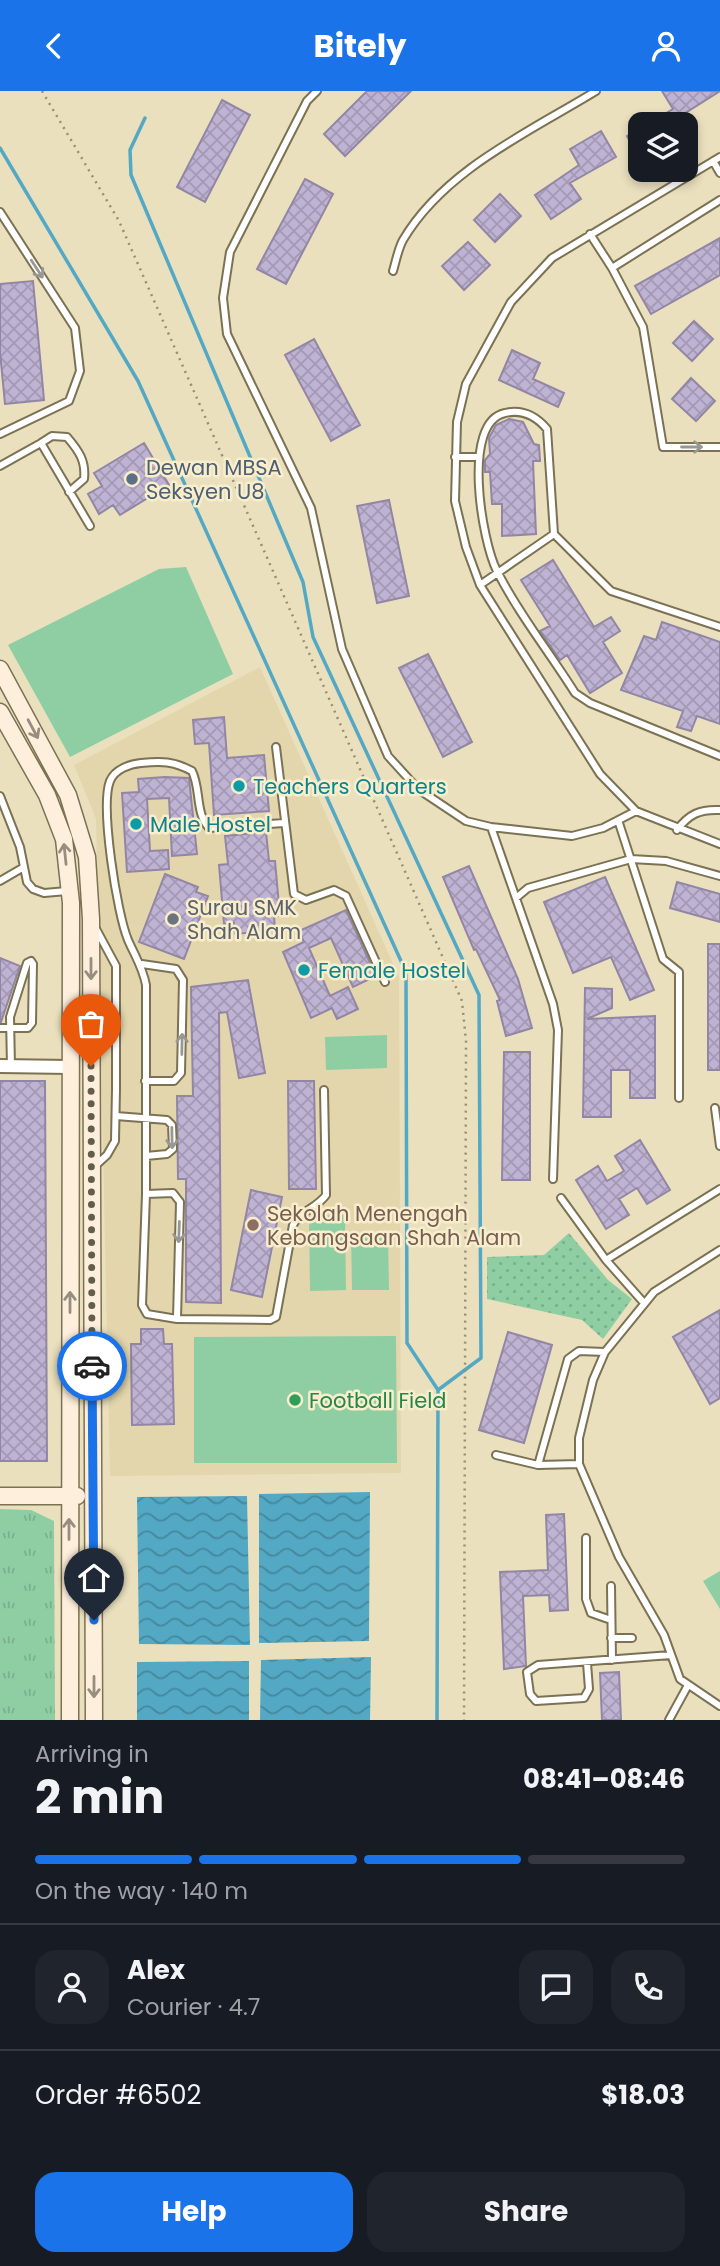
<!DOCTYPE html>
<html lang="en">
<head>
<meta charset="utf-8">
<style>
	body { margin:0; font-family:Poppins,sans-serif; background:#20242c; color:#f1f3f6; height:100vh; display:flex; flex-direction:column; font-size:26px; white-space:nowrap }
	* { box-sizing:border-box; margin:0 }
	p { font-size:23px; color:#9ea1a6 }
	.icon { flex:none; width:38px; height:38px; fill:none; stroke:currentColor; stroke-width:2; stroke-linecap:round; stroke-linejoin:round }
	.map { position:relative; height:1629px; overflow:hidden }
	.drawer { display:flex; flex-direction:column; background:#171b24; flex:1 }
	.drawer>* { flex:none }
	.controls { position:absolute; left:628px; top:21px; display:grid; gap:14px }
	.controls a { display:grid; place-items:center; width:70px; height:70px; border-radius:14px; background:#171b24; box-shadow:0 4px 10px #0003; font-size:35px }
	.pin { position:absolute; display:grid; place-items:center; width:60px; height:60px; color:#fff; margin:-72px -30px; border-radius:50% 50% 50% 0; rotate:-45deg; box-shadow:0 0 7px #0007 }
	.pin .icon { rotate:45deg }
	.courier { position:absolute; display:grid; place-items:center; width:70px; height:70px; margin:-35px; border:5px solid #1a73e8; border-radius:50%; background:#fff; color:#222; box-shadow:0 2px 9px #0007 }
	.summary em { font-style:normal; font-weight:700 }
	.summary div { display:flex; flex-direction:column-reverse }
	.summary { display:flex; align-items:center; justify-content:space-between; height:119px; padding:0 35px }
	h1 { font-size:46px; font-weight:700; line-height:52px }
	.bar { display:grid; grid-template-columns:repeat(4,1fr); gap:10px 7px; align-content:center; height:84px; padding:0 35px }
	.bar i { height:9px; border-radius:5px; background:#363941 }
	.bar .active { background:#1a73e8 }
	.bar p { grid-column:span 4 }
	.line { display:flex; align-items:center; gap:18px; padding:0 35px; border-top:2px solid #363941 }
	.line div { flex:1 }
	.round { display:grid; place-items:center; flex:none; width:74px; height:74px; border-radius:21px; background:#20242c }
	.action { display:flex; gap:14px; margin-top:auto; padding:14px 35px }
	.action a { flex:1; height:80px; border-radius:21px; background:#1a73e8; color:#fff; font-size:28px; font-weight:700; line-height:80px; text-align:center }
	.action a+a { background:#20242c; color:#f1f3f6 }
	header { display:flex; justify-content:space-between; align-items:center; height:91px; padding:0 35px; background:#1a73e8; color:#fff; font-size:32px; font-weight:700 }
	.map>svg:first-child { display:block }
</style>
</head>
<body>
<header><svg class="icon" aria-label="back" viewBox="0 0 24 24"><path d="M15 5l-7 7 7 7"/></svg>Bitely<svg class="icon" aria-label="person" viewBox="0 0 24 24"><circle cx="12" cy="8" r="4"/><path d="M4 21q1-7 8-7t8 7"/></svg></header>
<div class="map">
<svg width="720" height="1629" viewBox="0 0 720 1629">
	<defs>
		<pattern id="grass-tufts" width="24" height="20" patternUnits="userSpaceOnUse" patternTransform="scale(1.75)"><rect width="24" height="20" fill="#8ecea2"/><path d="M3 7l-1-3M5 7V3M7 7l1-3M15 17l-1-3M17 17v-4M19 17l1-3" fill="none" stroke="#7ab08a"/></pattern>
		<pattern id="park-dots" width="8" height="8" patternUnits="userSpaceOnUse" patternTransform="scale(1.75)"><rect width="8" height="8" fill="#8ecea2"/><path d="M2 2h.1M6 6h.1" fill="none" stroke="#7ab08a" stroke-width="1.8" stroke-linecap="round"/></pattern>
		<pattern id="water-waves" width="16" height="10" patternUnits="userSpaceOnUse" patternTransform="scale(1.75)"><rect width="16" height="10" fill="#53a8c4"/><path d="M0 5q4-4 8 0t8 0" fill="none" stroke="#44889d"/></pattern>
		<pattern id="building-cross-hatch" width="8" height="8" patternUnits="userSpaceOnUse" patternTransform="scale(1.75)"><rect width="8" height="8" fill="#bfb3d3"/><path d="M0 0l8 8M0 8l8-8" fill="none" stroke="#a499b4"/></pattern>
	</defs>
	<rect width="100%" height="100%" fill="#eae0be"/>
	<!-- built -->
	<path fill="#e3d6ad" d="M260,576L399,886L401,1382L110,1385L96,728L74,674Z"/>
	<!-- grass -->
	<path fill="url(#grass-tufts)" d="M0,1418L31,1419L54,1430L55,1629H0Z"/>
	<!-- park -->
	<path fill="url(#park-dots)" d="M569,1142L608,1189L632,1208L603,1248L582,1229L487,1208V1166L544,1164Z"/>
	<!-- pitch -->
	<path fill="#8ecea2" d="M186,476L233,583L70,666L8,554L159,478Z
		M387,944V977L326,979L325,946Z
		M345,1124L346,1199L310,1200L309,1125Z
		M351,1142H388L389,1199H352Z
		M396,1245L397,1372H194V1246Z
		M720,1480V1518L703,1490Z"/>
	<!-- water -->
	<path fill="url(#water-waves)" d="M370,1401L369,1550L259,1552V1403Z
		M247,1405L250,1554L139,1553L137,1406Z
		M371,1566L370,1629H260L261,1569Z
		M249,1570V1629H137V1571Z"/>
	<g fill="none" stroke-linecap="round" stroke-linejoin="round">
		<!-- stream -->
		<path stroke="#53a8c4" stroke-width="3.5" d="M145,27L130,59L131,84L303,491L313,546L479,904L481,1267L438,1299
			M0,57L138,290L406,881L407,1252L438,1299L437,1629"/>
	</g>
	<!-- building -->
	<path fill="url(#building-cross-hatch)" stroke="#9286a4" stroke-width="2" d="M367,0H411L345,65L324,43Z
		M662,0H720L668,33H647L673,18Z
		M222,9L250,24L205,111L177,96Z
		M640,37V69L627,45Z
		M601,40L616,66L570,92L581,108L551,128L535,104L579,74L570,58Z
		M305,88L333,103L286,193L257,178Z
		M500,103L521,125L495,151L474,129Z
		M720,147V184L651,223L635,195Z
		M468,151L490,174L464,199L442,175Z
		M33,190L44,309L5,313L0,261V193Z
		M694,230L713,248L692,270L673,252Z
		M314,248L360,334L331,350L285,264Z
		M512,259L540,272L533,288L564,302L558,316L499,289Z
		M691,287L715,310L696,330L672,308Z
		M509,328L523,331L534,353L539,354L540,370H533L536,443L502,445V413H492L490,381H485V369L490,363L489,347L496,334Z
		M144,352L169,394L120,424L113,414L99,423L88,403L102,395L94,382Z
		M389,409L409,505L377,512L357,415Z
		M553,469L594,536L611,526L620,540L603,551L622,582L590,602L567,564L560,569L540,540L550,535L521,489Z
		M662,531L720,551V633L697,625L691,640L677,636L683,620L621,599L644,545L656,549Z
		M428,563L472,651L443,666L399,577Z
		M224,626L227,667L264,664L269,720L214,724L209,652L195,653L193,629Z
		M165,686L189,687L197,763L172,765L169,707L147,708L150,760L168,759L169,778L127,781L122,702L139,701L138,688Z
		M266,741L269,770H275L280,825H274L275,839L235,843L234,832L224,833L219,774L228,773L225,745Z
		M469,775L518,888L532,937L506,945L497,910L500,909L476,858L474,859L443,786Z
		M165,783L198,796L196,801L208,805L184,868L139,851Z
		M605,786L654,899L630,909L611,866L573,882L544,811Z
		M677,791L720,803V831L670,817Z
		M346,819L376,885L353,896L331,847L309,857L330,905L348,896L358,918L337,928L332,917L311,927L283,861L304,851L299,840Z
		M708,853H720V979H708Z
		M0,867L20,875L1,931H0Z
		M248,889L265,982L239,987L227,921L219,922L221,1212L186,1211V1088H178L177,1005H193L191,896Z
		M585,897L612,898V917L587,928L655,925V1007H630V979H611V1026H583Z
		M504,961H530V1089H502Z
		M0,990H45L47,1370H0Z
		M288,990H314L316,1098H289Z
		M640,1049L670,1099L647,1113L637,1097L619,1108L629,1124L606,1138L576,1089L598,1075L607,1090L624,1080L615,1065Z
		M251,1099L282,1106L262,1206L231,1199Z
		M720,1219V1307L710,1313L673,1246Z
		M141,1238H163L164,1253H172L174,1333L132,1334L131,1253H141Z
		M508,1241L552,1254L524,1352L479,1339Z
		M564,1423L568,1519L550,1520L549,1504L523,1505L526,1575L504,1578L500,1481L548,1479L546,1424Z
		M619,1581L621,1629H602L600,1582Z"/>
	<g fill="none" stroke-linecap="round" stroke-linejoin="round">
		<!-- lane casing -->
		<g stroke="#7b7253" stroke-width="10">
			<path id="lane" d="M317,0L307,10L230,161L223,207L227,243L311,417L342,558L388,665L418,698L466,730L491,736L572,745L603,737L636,720
				M720,66L552,167L511,211L466,293L457,331L455,410L466,456L480,494L600,683L636,720L720,753
				M713,70L720,82
				M0,121L75,237L80,280L69,310L0,343
				M590,143L612,177L643,236L663,356H720
				M612,177L720,109
				M393,180C396,170 398,158 403,149C444,79 529,41 596,0
				M41,352L52,345L67,346C79,360 86,370 84,388L69,401
				M455,366H478
				M0,375L41,352L90,435
				M554,443L611,500L720,536
				M480,494L554,443L547,338C536,325 522,318 505,322C461,331 482,451 497,480C518,522 550,562 575,602L590,612L720,665
				M276,656L294,803L306,809L334,799L346,805L385,891
				M0,705L20,756L27,791L33,798L44,802L67,800
				M618,729L663,868L679,881V1007
				M284,732L209,737C195,722 201,698 192,680C173,670 162,670 141,672C130,673 115,678 110,690C100,715 117,823 128,849C135,865 143,877 146,894V1103L142,1214L147,1223L177,1228L270,1229L276,1226L293,1134C300,1120 317,1117 326,1104L324,999
				M491,736L553,913L558,939L553,1088
				M677,739C689,723 700,718 720,719
				M0,790L24,776
				M516,807L528,797L631,768L666,770L720,785
				M142,873L176,878L183,889L181,982L174,990H145
				M0,937H28L32,932L33,873L31,870L27,872L10,926L11,976
				M715,1017L720,1055
				M116,1025L167,1029L172,1034L173,1058L167,1063L146,1065
				M95,1075L107,1064L115,1050L116,998V875L95,836
				M146,1103L173,1102L180,1111L177,1228
				M561,1107L606,1169
				M720,1159L654,1201L605,1261L593,1289L579,1347V1373L619,1466L664,1544L680,1588L720,1615
				M644,1212L606,1169L720,1098
				M496,1364L538,1374L579,1373
				M538,1374L568,1268L579,1260L605,1261
				M586,1447V1508L591,1522L611,1529
				M611,1495L612,1569
				M611,1547H632
				M587,1572L589,1598L584,1607L536,1610L530,1603L527,1581L538,1574L671,1564
				M669,1629L687,1596"/>
		</g>
		<!-- street casing -->
		<g stroke="#7b7253" stroke-width="16">
			<path id="street" d="M0,975L70,976"/>
		</g>
		<!-- secondary casing -->
		<g stroke="#7b7253" stroke-width="19">
			<path id="secondary" d="M0,578L68,704L87,766L91,828L94,1629
				M0,621L47,704L64,748L71,812L70,1629
				M0,1405H77"/>
		</g>
		<!-- path -->
		<path stroke="#968f75" stroke-width="2.5" stroke-dasharray="2 5" stroke-linecap="butt" d="M42,0L119,130L462,910L466,950L464,1629"/>
		<!-- lane -->
		<use href="#lane" stroke="#fff" stroke-width="6"/>
		<!-- street -->
		<use href="#street" stroke="#fff" stroke-width="12"/>
		<!-- secondary -->
		<use href="#secondary" stroke="#feeedc" stroke-width="16"/>
	</g>
	<!-- one-way arrows -->
	<defs><path id="oneway-shaft" d="M-6 0H5M1.5-3L5.5 0L1.5 3" fill="none" stroke-width="1.6" stroke-linecap="round" stroke-linejoin="round" transform="scale(1.75)"/></defs>
	<g stroke="#989791">
		<use href="#oneway-shaft" transform="translate(37 178) rotate(57)"/>
		<use href="#oneway-shaft" transform="translate(692 356)"/>
		<use href="#oneway-shaft" transform="translate(182 953) rotate(-89)"/>
		<use href="#oneway-shaft" transform="translate(172 1047) rotate(89)"/>
		<use href="#oneway-shaft" transform="translate(179 1141) rotate(92)"/>
	</g>
	<g stroke="#988e7e">
		<use href="#oneway-shaft" transform="translate(33 638) rotate(62)"/>
		<use href="#oneway-shaft" transform="translate(65 763) rotate(-96)"/>
		<use href="#oneway-shaft" transform="translate(91 878) rotate(90)"/>
		<use href="#oneway-shaft" transform="translate(70 1211) rotate(-90)"/>
		<use href="#oneway-shaft" transform="translate(69 1438) rotate(-90)"/>
		<use href="#oneway-shaft" transform="translate(94 1596) rotate(90)"/>
	</g>
	<g fill="none" stroke-linecap="round" stroke-linejoin="round">
		<!-- done -->
		<path stroke="#635e4a" stroke-width="7" stroke-dasharray="0 12.6" d="M91,975L92,1275"/>
		<!-- route -->
		<path stroke="#1a73e8" stroke-width="9" d="M92,1275L94,1529"/>
	</g>
	<!-- markers -->
	<circle fill="#5c6f8a" stroke="#f8eecb" stroke-width="2.5" cx="132" cy="388" r="7"/>
	<g fill="#0f9aa8" stroke="#f8eecb" stroke-width="2.5">
		<circle cx="239" cy="695" r="7"/>
		<circle cx="136" cy="733" r="7"/>
		<circle cx="304" cy="879" r="7"/>
	</g>
	<circle fill="#6b7280" stroke="#f8eecb" stroke-width="2.5" cx="173" cy="828" r="7"/>
	<circle fill="#8d6e63" stroke="#f8eecb" stroke-width="2.5" cx="253" cy="1134" r="7"/>
	<circle fill="#2e9e5b" stroke="#f8eecb" stroke-width="2.5" cx="295" cy="1309" r="7"/>
	<g text-anchor="middle" dominant-baseline="central" stroke-width="5" stroke-linejoin="round" paint-order="stroke">
		<!-- service labels -->
		<g font-size="21" fill="#4e5e75" stroke="#f8eecb" text-anchor="start">
			<text x="146" y="376">Dewan MBSA<tspan x="146" dy="24">Seksyen U8</tspan></text>
		</g>
		<!-- culture labels -->
		<g font-size="21" fill="#0d838f" stroke="#f8eecb" text-anchor="start">
			<text x="253" y="695">Teachers Quarters</text>
			<text x="150" y="733">Male Hostel</text>
			<text x="318" y="879">Female Hostel</text>
		</g>
		<!-- worship labels -->
		<g font-size="21" fill="#5b616d" stroke="#f8eecb" text-anchor="start">
			<text x="187" y="816">Surau SMK<tspan x="187" dy="24">Shah Alam</tspan></text>
		</g>
		<!-- education labels -->
		<g font-size="21" fill="#785e54" stroke="#f8eecb" text-anchor="start">
			<text x="267" y="1122">Sekolah Menengah<tspan x="267" dy="24">Kebangsaan Shah Alam</tspan></text>
		</g>
		<!-- leisure labels -->
		<g font-size="21" fill="#27864d" stroke="#f8eecb" text-anchor="start">
			<text x="309" y="1309">Football Field</text>
		</g>
	</g>
</svg>
<div class="controls">
<a><svg class="icon" aria-label="layers" viewBox="0 0 24 24"><path d="M12 4l9 5-9 5-9-5zM3 14l9 5 9-5"/></svg></a>
</div>
<div class="pin" style="left:91px;top:975px;background:#ea580c"><svg class="icon" aria-label="bag" viewBox="0 0 24 24"><path d="M5 8h14l-1 12H6zM9 8a3 3 0 0 1 6 0"/></svg></div>
<div class="pin" style="left:94px;top:1529px;background:#1f2937"><svg class="icon" aria-label="home" viewBox="0 0 24 24"><path d="M3 11l9-7 9 7M6 9v11h12V9"/></svg></div>
<div class="courier" style="left:92px;top:1275px"><svg class="icon" aria-label="car" viewBox="0 0 24 24"><path d="M5 17H2v-5l4-1 3-4h7l3 4 3 1v5h-3M9 17h6M6 11h13"/><circle cx="7" cy="17" r="2"/><circle cx="17" cy="17" r="2"/></svg></div>
</div>
<section class="drawer">
<div class="summary"><div><h1>2 min</h1><p>Arriving in</p></div><em>08:41–08:46</em></div>
<div class="bar"><i class="active"></i><i class="active"></i><i class="active"></i><i></i><p>On the way · 140 m</p></div>
<div class="line" style="height:126px"><a class="round"><svg class="icon" aria-label="person" viewBox="0 0 24 24"><circle cx="12" cy="8" r="4"/><path d="M4 21q1-7 8-7t8 7"/></svg></a><div><b>Alex</b><p>Courier · 4.7</p></div><a class="round"><svg class="icon" aria-label="chat" viewBox="0 0 24 24"><path d="M4 5h16v11H9l-5 4z"/></svg></a><a class="round"><svg class="icon" aria-label="phone" viewBox="0 0 24 24"><path d="M5 4h4l2 5-3 2q2 4 5 5l2-3 5 2v4C11 20 4 13 5 4z"/></svg></a></div>
<div class="line" style="height:91px"><div>Order #6502</div><b>$18.03</b></div>
<div class="action"><a>Help</a><a>Share</a></div>
</section>
</body>
</html>
